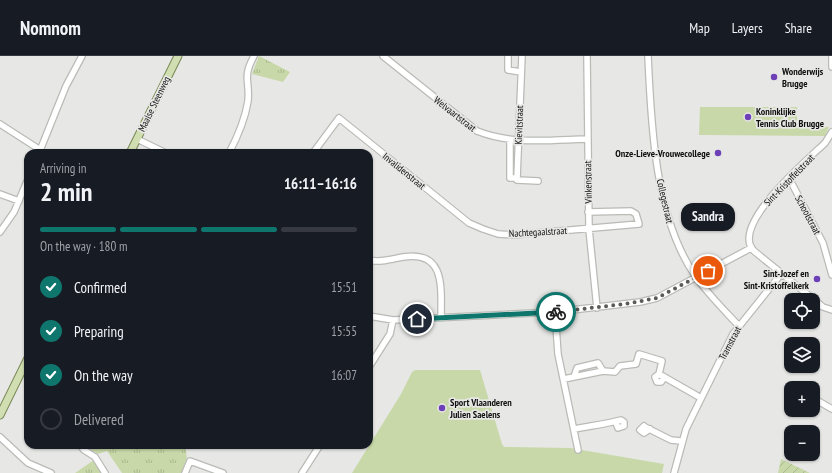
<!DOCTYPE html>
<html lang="en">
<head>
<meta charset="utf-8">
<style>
	body { margin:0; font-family:"PT Sans Narrow",sans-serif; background:#242831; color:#f1f3f6; height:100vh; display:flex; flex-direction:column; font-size:15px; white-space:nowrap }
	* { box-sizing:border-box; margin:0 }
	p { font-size:13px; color:#9ea1a6 }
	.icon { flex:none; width:22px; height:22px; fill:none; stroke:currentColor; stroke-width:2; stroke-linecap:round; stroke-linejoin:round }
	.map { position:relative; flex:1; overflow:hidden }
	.sheet { position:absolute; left:24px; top:93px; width:349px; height:300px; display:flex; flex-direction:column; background:#171b24; border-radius:12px; box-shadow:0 1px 3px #0004 }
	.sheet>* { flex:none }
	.buttons { position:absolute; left:784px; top:237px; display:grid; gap:8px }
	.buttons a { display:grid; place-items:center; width:36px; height:36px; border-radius:8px; background:#171b24; box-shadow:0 1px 3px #0004; font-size:20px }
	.pin { position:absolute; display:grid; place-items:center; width:34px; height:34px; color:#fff; margin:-17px; border:2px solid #fff; border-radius:50%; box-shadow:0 1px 4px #0007 }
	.courier { position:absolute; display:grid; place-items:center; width:40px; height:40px; margin:-20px; border:3px solid #0f766e; border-radius:50%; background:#fff; color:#222; box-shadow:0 1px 5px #0007 }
	.bubble { position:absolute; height:28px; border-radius:12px; background:#171b24; box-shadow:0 1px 3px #0004; font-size:13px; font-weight:800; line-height:28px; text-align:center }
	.summary em { font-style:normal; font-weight:800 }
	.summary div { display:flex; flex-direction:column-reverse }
	.summary { display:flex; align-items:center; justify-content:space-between; height:68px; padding:0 16px }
	h1 { font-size:26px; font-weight:800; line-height:30px }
	.bar { display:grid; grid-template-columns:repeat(4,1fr); gap:6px 4px; align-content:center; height:48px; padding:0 16px }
	.bar i { height:5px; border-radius:3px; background:#363941 }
	.bar .on { background:#0f766e }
	.bar p { grid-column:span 4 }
	ol { padding:0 16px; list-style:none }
	li { display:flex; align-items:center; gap:12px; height:44px }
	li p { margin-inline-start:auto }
	li .icon { padding:4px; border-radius:50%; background:#0f766e; color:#fff; stroke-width:4 }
	li:last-child { color:#9ea1a6 }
	li i { width:22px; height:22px; border:2px solid #363941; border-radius:50% }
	header { display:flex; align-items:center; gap:24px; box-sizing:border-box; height:56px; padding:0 20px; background:#171b24; border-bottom:1px solid #363941 }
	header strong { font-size:19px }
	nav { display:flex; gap:22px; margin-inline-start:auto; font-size:14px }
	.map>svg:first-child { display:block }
</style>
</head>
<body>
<header>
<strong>Nomnom</strong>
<nav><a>Map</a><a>Layers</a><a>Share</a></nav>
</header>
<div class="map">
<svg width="832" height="417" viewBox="0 0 832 417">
	<defs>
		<pattern id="grass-tufts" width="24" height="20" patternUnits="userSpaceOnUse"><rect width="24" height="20" fill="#c8d8a8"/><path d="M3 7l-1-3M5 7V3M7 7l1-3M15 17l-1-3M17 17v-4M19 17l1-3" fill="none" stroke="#abb88f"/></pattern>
		<pattern id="garden-furrows" width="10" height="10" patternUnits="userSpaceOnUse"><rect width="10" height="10" fill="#c8d8a8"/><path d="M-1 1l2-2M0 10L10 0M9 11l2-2" fill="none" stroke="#abb88f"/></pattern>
	</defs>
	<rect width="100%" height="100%" fill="#e7e8e5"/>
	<!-- grass -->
	<path fill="url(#grass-tufts)" d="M259,0L290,16L283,26L252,18Z
		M86,389H185L187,402L181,417H122L107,395L98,398L85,390Z
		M94,404L103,417H75Z"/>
	<!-- garden -->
	<path fill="url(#garden-furrows)" d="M781,403L810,417H778Z"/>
	<!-- pitch -->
	<path fill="#c8d8a8" d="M700,51H797V71H829L825,80L699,79Z
		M415,314H480L502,388L504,391L570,392L664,408L662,417H352L401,338L412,316Z"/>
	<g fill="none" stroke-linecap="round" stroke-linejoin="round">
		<!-- minor casing -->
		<g stroke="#b9bbb7" stroke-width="8">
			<path id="minor" d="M383,0L477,75C512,89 550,84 587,83
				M508,0V14L521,16
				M587,0L589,173L597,252
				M648,0C651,69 655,163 696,221C708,238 724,254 738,269
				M832,0V11
				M0,68L45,97
				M832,76L825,87C807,104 729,170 754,195L823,251L832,254
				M137,83L166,97
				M510,84V122H517L522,0
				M39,97L66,30L82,0
				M229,97C238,80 245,64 248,45C250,24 242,22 254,0
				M313,97L339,62L469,167L483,173L498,178L513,179L639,168L636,158L631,155L588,156
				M517,122V124L538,125
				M789,122L823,187L832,219
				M0,138L19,145
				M0,176L14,156L28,123
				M369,204C380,207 392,203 403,201C446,194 441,232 441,262
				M555,256L558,298L578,394
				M369,260L393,264L555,256L640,246L657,242L751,192
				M369,311L390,278L393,264
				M659,318L655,321L657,326H661L664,322
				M574,321L577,312L598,307L603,315
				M564,323L603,315L615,316L620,310L636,308L639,298L662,305L659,318L701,342
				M813,342L832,353
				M574,373C589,370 607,368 621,364L624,366V370L618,372L616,367
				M650,373L644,377L640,374L644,370L645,371L671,384L681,385
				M0,381L28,407L51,417
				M80,389L84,394L95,401L105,417
				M185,417L190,405L223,417
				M302,417L320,389
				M674,417L686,373L733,278L781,218"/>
		</g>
		<!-- major casing -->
		<g stroke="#798856" stroke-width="9">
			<path id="major" d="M130,97L178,0
				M0,359L28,302"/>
		</g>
		<!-- minor -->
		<use href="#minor" stroke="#fff" stroke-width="5.5"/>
		<!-- major -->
		<use href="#major" stroke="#d0deb1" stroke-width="7"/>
	</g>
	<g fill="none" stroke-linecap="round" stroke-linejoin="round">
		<!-- done -->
		<path stroke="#5b5c5a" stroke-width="4" stroke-dasharray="0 7.2" d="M556,256L625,248L657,242L708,215"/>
		<!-- route -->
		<path stroke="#0f766e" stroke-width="5" d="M417,263L556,256"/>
	</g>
	<!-- markers -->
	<g fill="#6d40b8" stroke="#e7e8e5" stroke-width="1.5">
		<circle cx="774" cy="21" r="4"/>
		<circle cx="748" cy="61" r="4"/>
		<circle cx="718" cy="97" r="4"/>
		<circle cx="817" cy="223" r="4"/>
		<circle cx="442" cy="352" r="4"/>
	</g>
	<g text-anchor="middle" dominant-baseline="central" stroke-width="3.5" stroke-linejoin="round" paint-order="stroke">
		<!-- poi labels -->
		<g font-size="10" font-weight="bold" fill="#10100f" stroke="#e7e8e5" text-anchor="start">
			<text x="782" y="15">Wonderwijs<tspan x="782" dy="12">Brugge</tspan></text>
			<text x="756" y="55">Koninklijke<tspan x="756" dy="12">Tennis Club Brugge</tspan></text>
			<text x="710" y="97" text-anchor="end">Onze-Lieve-Vrouwecollege</text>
			<text x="809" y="217" text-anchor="end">Sint-Jozef en<tspan x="809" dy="12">Sint-Kristoffelkerk</tspan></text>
			<text x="450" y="346">Sport Vlaanderen<tspan x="450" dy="12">Julien Saelens</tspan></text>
		</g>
		<!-- street labels -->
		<g font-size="10" fill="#10100f" stroke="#e7e8e5">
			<text transform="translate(154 48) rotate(-64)">Maalse Steenweg</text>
			<text transform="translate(455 58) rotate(38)">Welvaartstraat</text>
			<text transform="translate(519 69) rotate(-88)">Kievitstraat</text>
			<text transform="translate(404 115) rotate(39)">Invalidenstraat</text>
			<text transform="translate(789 124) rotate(-46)">Sint-Kristoffelstraat</text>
			<text transform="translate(588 126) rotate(-91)">Vinkenstraat</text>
			<text transform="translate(665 145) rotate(77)">Collegestraat</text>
			<text transform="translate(808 159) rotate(62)">Schoolstraat</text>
			<text transform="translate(538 176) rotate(-3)">Nachtegaalstraat</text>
			<text transform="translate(730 287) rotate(-62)">Tramstraat</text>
		</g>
	</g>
</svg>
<div class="buttons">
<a><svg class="icon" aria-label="locate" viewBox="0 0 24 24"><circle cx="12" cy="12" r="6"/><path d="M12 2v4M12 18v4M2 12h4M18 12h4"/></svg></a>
<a><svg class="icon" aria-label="layers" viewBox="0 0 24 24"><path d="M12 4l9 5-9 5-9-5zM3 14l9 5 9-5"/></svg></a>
<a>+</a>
<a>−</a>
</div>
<div class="pin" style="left:708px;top:215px;background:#ea580c"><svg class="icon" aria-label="bag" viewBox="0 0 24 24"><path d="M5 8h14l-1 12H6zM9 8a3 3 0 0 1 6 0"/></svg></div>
<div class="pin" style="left:417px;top:263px;background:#1f2937"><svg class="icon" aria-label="home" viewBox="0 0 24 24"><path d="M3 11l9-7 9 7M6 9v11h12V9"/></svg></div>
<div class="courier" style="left:556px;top:256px"><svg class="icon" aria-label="bike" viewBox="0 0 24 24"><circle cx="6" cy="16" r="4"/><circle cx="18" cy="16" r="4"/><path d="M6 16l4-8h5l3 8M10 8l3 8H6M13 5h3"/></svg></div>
<div class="bubble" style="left:681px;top:147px;width:54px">Sandra</div>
<section class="sheet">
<div class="summary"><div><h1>2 min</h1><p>Arriving in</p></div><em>16:11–16:16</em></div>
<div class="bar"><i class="on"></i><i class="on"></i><i class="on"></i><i></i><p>On the way · 180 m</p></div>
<ol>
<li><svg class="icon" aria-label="check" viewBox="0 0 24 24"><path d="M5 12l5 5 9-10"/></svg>Confirmed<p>15:51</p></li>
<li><svg class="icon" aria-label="check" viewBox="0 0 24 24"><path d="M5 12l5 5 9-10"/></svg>Preparing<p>15:55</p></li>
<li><svg class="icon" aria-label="check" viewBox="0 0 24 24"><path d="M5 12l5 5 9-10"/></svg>On the way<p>16:07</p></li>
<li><i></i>Delivered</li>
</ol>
</section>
</div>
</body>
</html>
